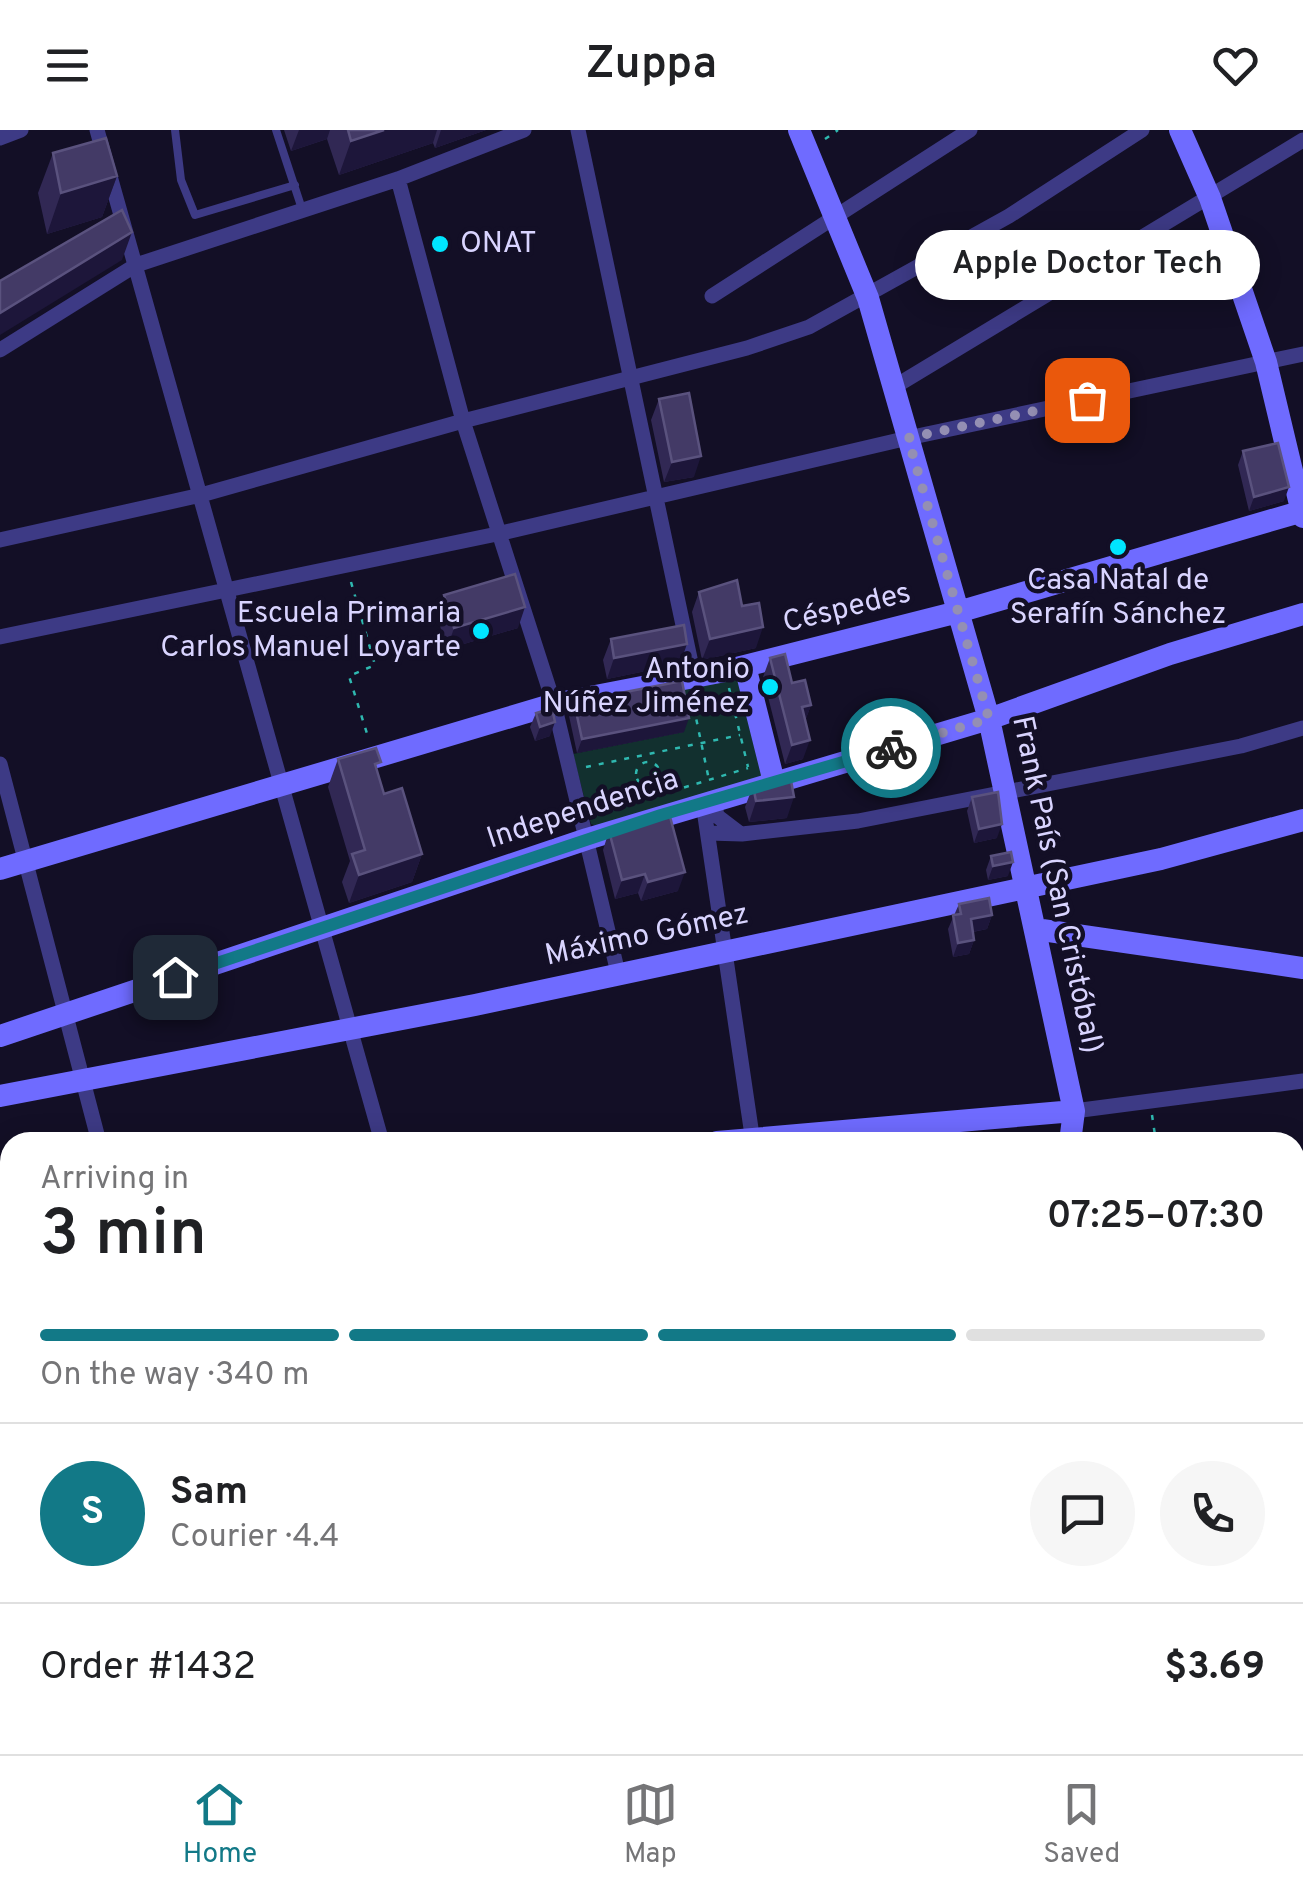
<!DOCTYPE html>
<html lang="en">
<head>
<meta charset="utf-8">
<style>
	body { margin:0; font-family:Overpass,sans-serif; background:#f6f6f6; color:#202124; height:100vh; display:flex; flex-direction:column; font-size:38px; white-space:nowrap }
	* { box-sizing:border-box; margin:0 }
	p { font-size:32px; color:#757577 }
	.icon { flex:none; width:55px; height:55px; fill:none; stroke:currentColor; stroke-width:2; stroke-linecap:round; stroke-linejoin:round }
	.map { position:relative; flex:1; overflow:hidden }
	.side { position:absolute; left:0px; top:1002px; width:1305px; height:622px; display:flex; flex-direction:column; background:#fff; border-radius:30px 30px 0 0; box-shadow:0 5px 25px #0003 }
	.side>* { flex:none }
	.pin { position:absolute; display:grid; place-items:center; width:85px; height:85px; color:#fff; margin:-42px; border-radius:20px; box-shadow:0 5px 15px #0006 }
	.courier { position:absolute; display:grid; place-items:center; width:100px; height:100px; margin:-50px; border:8px solid #127987; border-radius:50%; background:#fff; color:#222; box-shadow:0 2px 12px #0007 }
	.bubble { position:absolute; height:70px; border-radius:35px; background:#fff; box-shadow:0 5px 25px #0003; font-size:32px; font-weight:600; line-height:70px; text-align:center }
	.summary em { font-style:normal; font-weight:600 }
	.summary div { display:flex; flex-direction:column-reverse }
	.summary { display:flex; align-items:center; justify-content:space-between; height:170px; padding:0 40px }
	h1 { font-size:65px; font-weight:600; line-height:75px }
	.bar { display:grid; grid-template-columns:repeat(4,1fr); gap:15px 10px; align-content:center; height:120px; padding:0 40px }
	.bar i { height:12px; border-radius:8px; background:#e0e0e0 }
	.bar .active { background:#127987 }
	.bar p { grid-column:span 4 }
	.line { display:flex; align-items:center; gap:25px; padding:0 40px; border-top:2px solid #e0e0e0 }
	.line div { flex:1 }
	.round { display:grid; place-items:center; flex:none; width:105px; height:105px; border-radius:52px; background:#f6f6f6 }
	header { display:flex; justify-content:space-between; align-items:center; height:130px; padding:0 40px; background:#fff; font-size:45px; font-weight:600 }
	.tab-bar { display:flex; justify-content:space-around; align-items:center; height:140px; border-top:2px solid #e0e0e0; background:#fff; font-size:28px; color:#757577 }
	.tab-bar a { display:grid; justify-items:center; gap:5px }
	.tab-bar .active { color:#127987 }
	.map>svg:first-child { display:block }
</style>
</head>
<body>
<header><svg class="icon" aria-label="menu" viewBox="0 0 24 24"><path d="M4 6h16M4 12h16M4 18h16"/></svg>Zuppa<svg class="icon" aria-label="heart" viewBox="0 0 24 24"><path d="M12 20l-8-8c-3-5 5-10 8-4 3-6 11-1 8 4z"/></svg></header>
<div class="map">
<svg width="1303" height="1624" viewBox="0 0 1303 1624">
	<rect width="100%" height="100%" fill="#130f26"/>
	<!-- green -->
	<path fill="#12302f" d="M738,543L763,646L602,698L591,694L573,624L684,602L676,557Z"/>
	<g fill="none" stroke-linecap="round" stroke-linejoin="round">
		<!-- path -->
		<path stroke="#2fb8b0" stroke-width="2.5" stroke-dasharray="5 8" stroke-linecap="butt" d="M825,9L838,0
			M351,452L375,535L349,546L369,610
			M729,558L748,637
			M691,564L709,650
			M636 644a12 12 0 1 1 24 0a12 12 0 1 1-24 0Z
			M586,637L740,605
			M597,684L748,638
			M1152,985L1156,1012"/>
		<!-- lane -->
		<path stroke="#3d3a85" stroke-width="8" d="M175,0L181,50L195,85L295,55
			M276,0L302,79
			M1295,1209L1303,1211"/>
		<!-- street -->
		<path stroke="#3d3a85" stroke-width="15" d="M97,0L382,1012
			M578,0L694,547
			M0,8L21,0
			M398,49L463,291L554,574L618,843
			M712,166L970,0
			M0,220L136,135L398,49L524,0
			M894,257L1303,10
			M0,410L201,365L463,291L747,218L809,197L1009,86L1142,0
			M0,507L497,404L908,308L1303,224
			M0,634L99,1012
			M714,670L717,686L738,702
			M703,673L753,1012
			M708,703L742,704L858,691L1241,616L1303,598
			M1074,981L1303,951
			M1295,1276L1303,1278
			M0,1312L10,1310
			M1295,1385L1303,1365
			M1295,1426L1303,1428
			M0,1545L10,1527
			M0,1588L10,1592
			M75,1615L102,1624
			M190,1615L213,1624
			M574,1615L575,1624
			M692,1615L694,1624
			M1087,1615V1624
			M256,1624L259,1615"/>
		<!-- secondary -->
		<path stroke="#6f6bff" stroke-width="22" d="M799,0L868,168L989,589L1074,981L1070,1012
			M1180,0L1210,68L1266,232L1303,387
			M745,536L774,652
			M0,739L554,574L725,541L958,482L1303,381
			M1035,799L1303,838
			M0,906L587,709L989,589L1170,524L1303,484
			M0,966L475,875L1161,729L1303,690
			M717,1012L1074,981
			M0,1131L10,1128
			M888,1615V1624"/>
	</g>
	<!-- wall -->
	<path fill="#312854" d="M284,0H486L435,18L433,13L339,45L327,9L291,21Z
		M53,23L117,46L102,87L47,104L38,63Z
		M659,269L694,347L664,352L651,290Z
		M1243,321L1284,371L1249,381L1238,335Z
		M699,462L742,476L756,518L702,530L692,482Z
		M444,465L518,498L447,519L437,486Z
		M611,509L680,534L607,549L603,530Z
		M770,528L811,575L805,591L803,629L785,634L763,547Z
		M574,572L684,602L577,623L569,586Z
		M536,583L550,606L535,611L530,597Z
		M338,629L377,642L384,664L422,724L412,752L349,773L342,752L350,731L328,657Z
		M753,656L787,688L749,692L745,677Z
		M972,667L997,708L974,713L967,681Z
		M609,701L678,761L641,771L638,763L615,769L603,720Z
		M991,726L1008,746L988,750L986,740Z
		M959,774L992,785L987,799L973,802L974,810L969,824L953,827L948,799Z
		M233,1615H247L246,1619L232,1617Z
		M420,1615H547H536L535,1624H417Z
		M594,1615H692V1624H591Z
		M822,1615H851L848,1624H822Z"/>
	<!-- shaded-wall -->
	<path fill="#1d163a" d="M299,0H330L327,9L291,21Z
		M384,0H437L433,13L339,45L351,11Z
		M441,0H486L435,18Z
		M117,46L102,87L47,104L61,63Z
		M132,102L122,130L0,205V183Z
		M701,326L694,347L664,352L672,332Z
		M1289,357L1284,371L1249,381L1254,367Z
		M525,477L518,498L447,519L454,498Z
		M763,497L756,518L702,530L710,509Z
		M687,514L680,534L607,549L614,528Z
		M811,575L804,594L802,577Z
		M689,588L684,602L577,623L582,609Z
		M555,592L550,606L535,611L540,597Z
		M810,610L803,629L785,634L792,615Z
		M794,667L787,688L749,692L756,671Z
		M1002,694L997,708L974,713L979,699Z
		M422,724L412,752L349,773L359,745Z
		M1013,732L1008,746L988,750L993,736Z
		M685,742L678,761L641,771L648,752Z
		M645,744L638,763L615,769L622,750Z
		M992,785L987,799L966,803L971,789Z
		M974,810L969,824L953,827L958,813Z
		M8,1186L0,1207V1189Z
		M829,1615H851L848,1624H826Z
		M424,1621L486,1624H422Z"/>
	<!-- building -->
	<path fill="#433a66" stroke="#5a527e" stroke-width="2.5" d="M348,0H384L351,11Z
		M106,8L117,46L61,63L53,23Z
		M122,80L132,102L0,183V151Z
		M689,263L701,326L672,332L659,269Z
		M1278,313L1289,357L1254,367L1243,321Z
		M515,444L525,477L454,498L444,465Z
		M737,450L742,476L759,473L763,497L710,509L699,462Z
		M684,495L687,514L614,528L611,509Z
		M785,524L792,553L805,550L811,575L802,577L810,610L792,615L770,528Z
		M682,551L689,588L582,609L574,572Z
		M552,578L555,592L540,597L536,583Z
		M376,618L381,632L375,634L384,664L402,658L422,724L359,745L352,724L365,720L338,629Z
		M790,645L794,667L756,671L753,656Z
		M998,662L1002,694L979,699L972,667Z
		M669,683L685,742L648,752L645,744L622,750L609,701Z
		M1011,722L1013,732L993,736L991,726Z
		M989,768L992,785L971,789L974,810L958,813L953,785L961,784L959,774Z
		M0,1160L8,1186L0,1189Z
		M275,1615H378L376,1622L380,1623L285,1624L273,1621Z
		M424,1615H536L535,1624H486L424,1621Z
		M597,1615H692V1624L597,1622Z"/>
	<g fill="none" stroke-linecap="round" stroke-linejoin="round">
		<!-- done -->
		<path stroke="#948fb3" stroke-width="10" stroke-dasharray="0 18" d="M891,618L989,589L908,308L1087,270"/>
		<!-- route -->
		<path stroke="#127987" stroke-width="12" d="M175,847L661,685L891,618"/>
	</g>
	<!-- markers -->
	<g fill="#00e5ff" stroke="#130f26" stroke-width="4">
		<circle cx="440" cy="114" r="10"/>
		<circle cx="1118" cy="417" r="10"/>
		<circle cx="481" cy="501" r="10"/>
		<circle cx="770" cy="557" r="10"/>
	</g>
	<g text-anchor="middle" dominant-baseline="central" stroke-width="9" stroke-linejoin="round" paint-order="stroke">
		<!-- poi labels -->
		<g font-size="30" fill="#d9d4ff" stroke="#130f26" text-anchor="end">
			<text x="460" y="114" text-anchor="start">ONAT</text>
			<text x="1118" y="451" text-anchor="middle">Casa Natal de<tspan x="1118" dy="34">Serafín Sánchez</tspan></text>
			<text x="461" y="484">Escuela Primaria<tspan x="461" dy="34">Carlos Manuel Loyarte</tspan></text>
			<text x="750" y="540">Antonio<tspan x="750" dy="34">Núñez Jiménez</tspan></text>
		</g>
		<!-- street labels -->
		<g font-size="30" fill="#d9d4ff" stroke="#130f26">
			<text transform="translate(847 479) rotate(-14)">Céspedes</text>
			<text transform="translate(583 680) rotate(-18)">Independencia</text>
			<text transform="translate(1056 755) rotate(78)">Frank País (San Cristóbal)</text>
			<text transform="translate(647 806) rotate(-12)">Máximo Gómez</text>
		</g>
	</g>
</svg>
<div class="pin" style="left:1087px;top:270px;background:#ea580c"><svg class="icon" aria-label="bag" viewBox="0 0 24 24"><path d="M5 8h14l-1 12H6zM9 8a3 3 0 0 1 6 0"/></svg></div>
<div class="pin" style="left:175px;top:847px;background:#1f2937"><svg class="icon" aria-label="home" viewBox="0 0 24 24"><path d="M3 11l9-7 9 7M6 9v11h12V9"/></svg></div>
<div class="courier" style="left:891px;top:618px"><svg class="icon" aria-label="bike" viewBox="0 0 24 24"><circle cx="6" cy="16" r="4"/><circle cx="18" cy="16" r="4"/><path d="M6 16l4-8h5l3 8M10 8l3 8H6M13 5h3"/></svg></div>
<div class="bubble" style="left:915px;top:100px;width:345px">Apple Doctor Tech</div>
<section class="side">
<div class="summary"><div><h1>3 min</h1><p>Arriving in</p></div><em>07:25–07:30</em></div>
<div class="bar"><i class="active"></i><i class="active"></i><i class="active"></i><i></i><p>On the way · 340 m</p></div>
<div class="line" style="height:180px"><b class="round" style="background:#127987;color:#fff">S</b><div><b>Sam</b><p>Courier · 4.4</p></div><a class="round"><svg class="icon" aria-label="chat" viewBox="0 0 24 24"><path d="M4 5h16v11H9l-5 4z"/></svg></a><a class="round"><svg class="icon" aria-label="phone" viewBox="0 0 24 24"><path d="M5 4h4l2 5-3 2q2 4 5 5l2-3 5 2v4C11 20 4 13 5 4z"/></svg></a></div>
<div class="line" style="height:130px"><div>Order #1432</div><b>$3.69</b></div>
</section>
</div>
<nav class="tab-bar">
<a class="active"><svg class="icon" aria-label="home" viewBox="0 0 24 24"><path d="M3 11l9-7 9 7M6 9v11h12V9"/></svg>Home</a>
<a><svg class="icon" aria-label="map" viewBox="0 0 24 24"><path d="M3 6l6-2 6 2 6-2v14l-6 2-6-2-6 2zM9 4v14M15 6v14"/></svg>Map</a>
<a><svg class="icon" aria-label="saved" viewBox="0 0 24 24"><path d="M7 4h10v16l-5-4-5 4z"/></svg>Saved</a>
</nav>
</body>
</html>
